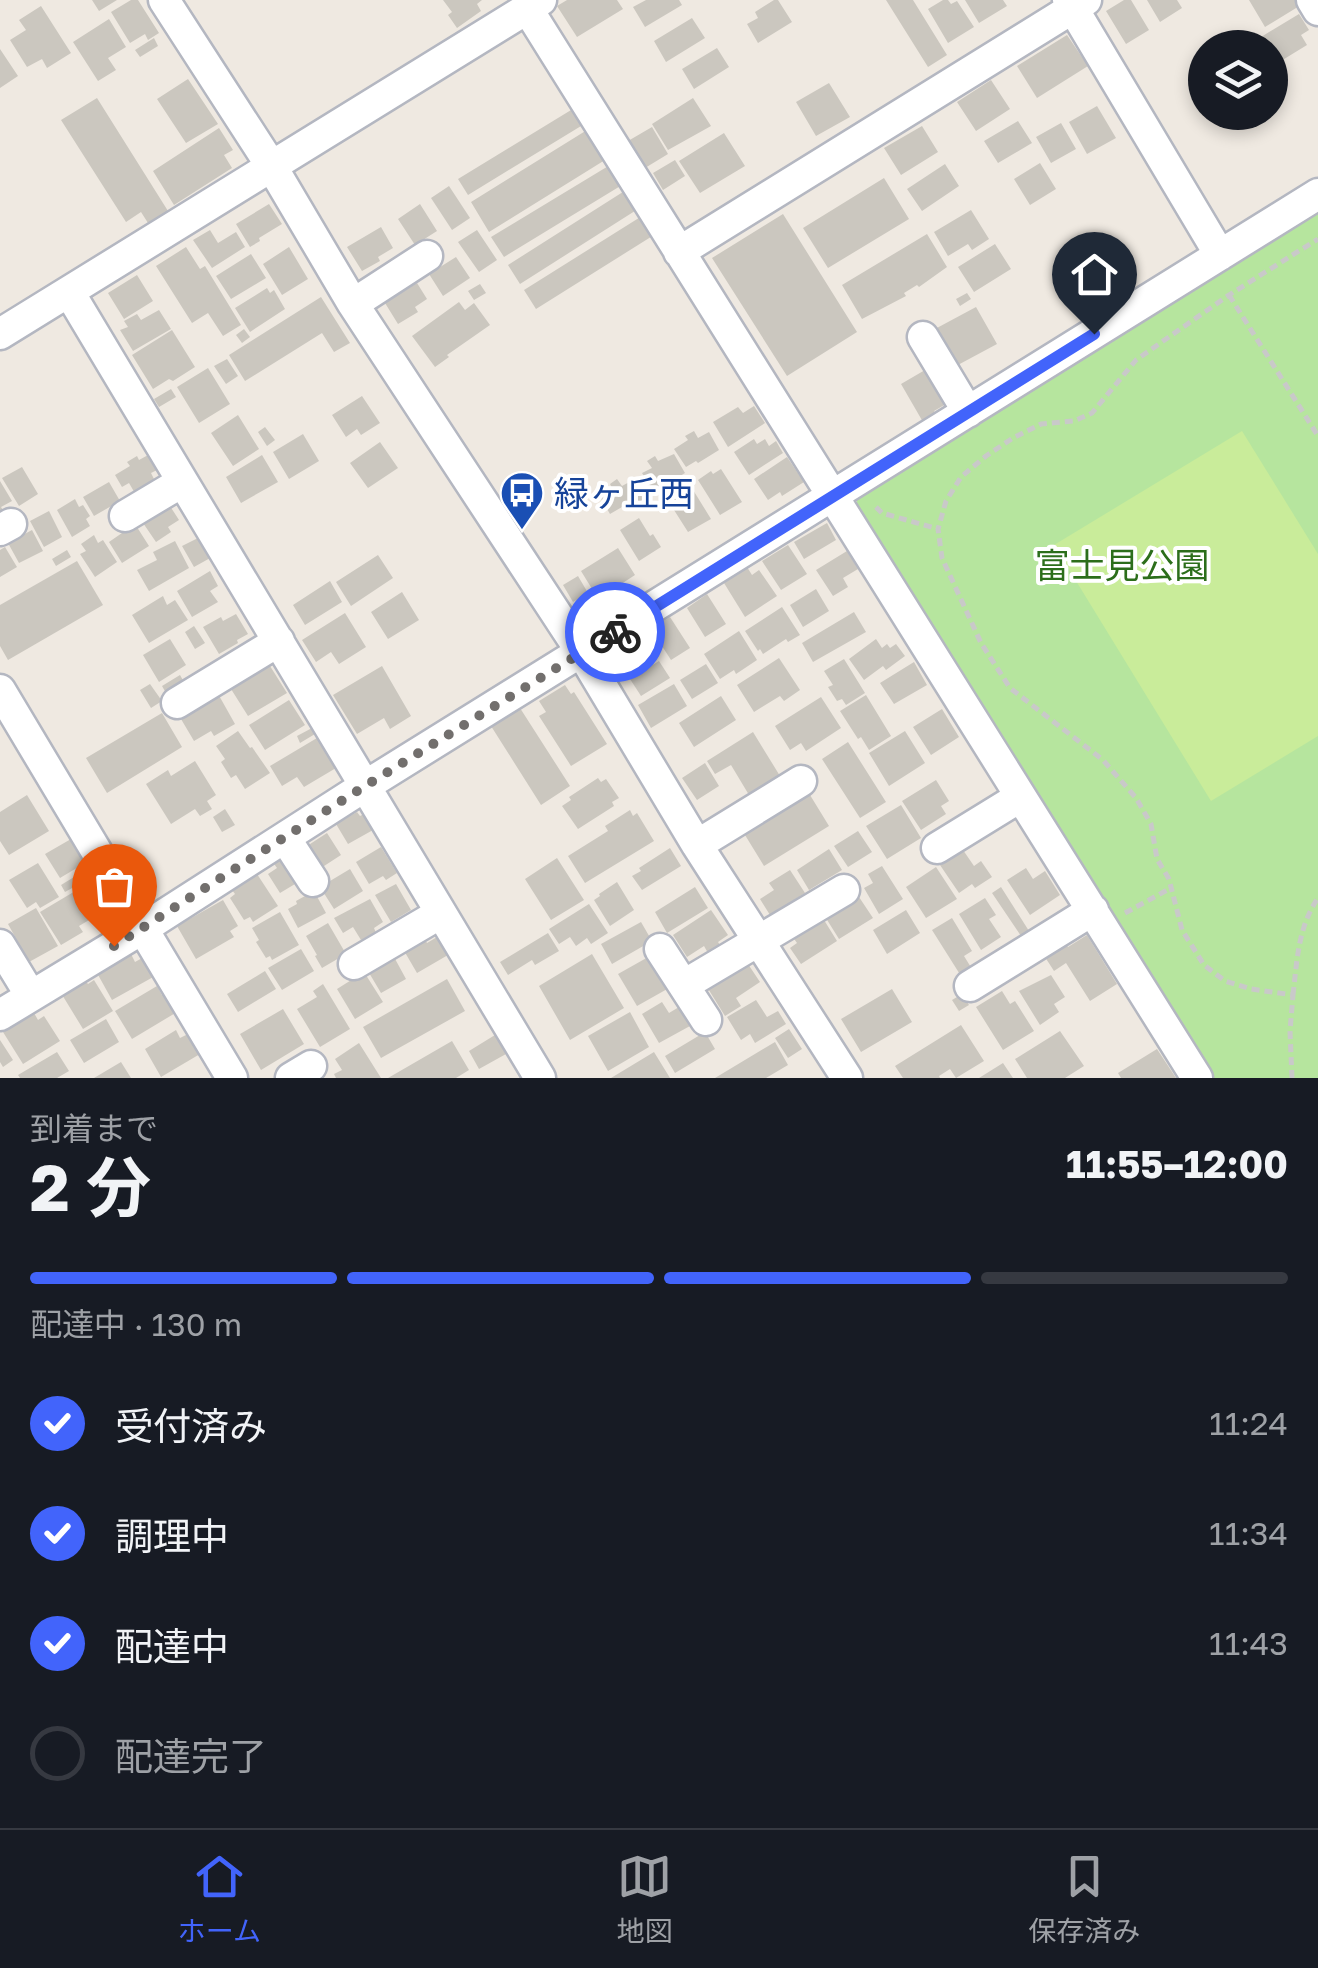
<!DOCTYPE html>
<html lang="ja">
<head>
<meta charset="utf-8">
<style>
	body { margin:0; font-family:"Golos Text","Noto Sans JP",sans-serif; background:#20242c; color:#f1f3f6; height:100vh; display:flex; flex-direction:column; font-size:38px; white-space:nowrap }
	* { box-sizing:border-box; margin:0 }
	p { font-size:32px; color:#9ea1a6 }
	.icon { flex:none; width:55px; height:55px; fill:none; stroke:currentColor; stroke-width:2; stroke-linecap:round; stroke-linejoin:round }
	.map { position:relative; height:1078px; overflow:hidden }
	.panel { display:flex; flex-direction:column; background:#171b24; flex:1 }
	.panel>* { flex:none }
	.buttons { position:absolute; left:1188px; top:30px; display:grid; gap:20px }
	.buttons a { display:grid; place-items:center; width:100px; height:100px; border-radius:50%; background:#171b24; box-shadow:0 5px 15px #0003; font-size:50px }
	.pin { position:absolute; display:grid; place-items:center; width:85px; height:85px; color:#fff; margin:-102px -42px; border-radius:50% 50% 50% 0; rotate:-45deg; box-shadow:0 0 10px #0007 }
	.pin .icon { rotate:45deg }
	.courier { position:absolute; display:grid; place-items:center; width:100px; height:100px; margin:-50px; border:8px solid #4264fb; border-radius:50%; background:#fff; color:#222; box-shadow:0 2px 12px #0007 }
	.head em { font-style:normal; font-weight:700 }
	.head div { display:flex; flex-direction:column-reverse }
	.head { display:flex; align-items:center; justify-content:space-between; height:170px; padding:0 30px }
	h1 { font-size:65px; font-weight:700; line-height:75px }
	.bar { display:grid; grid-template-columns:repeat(4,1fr); gap:15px 10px; align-content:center; height:120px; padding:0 30px }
	.bar i { height:12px; border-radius:8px; background:#363941 }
	.bar .selected { background:#4264fb }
	.bar p { grid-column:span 4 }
	ol { padding:0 30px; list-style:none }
	li { display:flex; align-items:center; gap:30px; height:110px }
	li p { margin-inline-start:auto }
	li .icon { padding:10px; border-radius:50%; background:#4264fb; color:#fff; stroke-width:4 }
	li:last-child { color:#9ea1a6 }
	li i { width:55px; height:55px; border:5px solid #363941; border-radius:50% }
	.dock { display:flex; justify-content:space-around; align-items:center; height:140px; border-top:2px solid #363941; background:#171b24; font-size:28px; color:#9ea1a6 }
	.dock a { display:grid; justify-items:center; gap:5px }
	.dock .selected { color:#4264fb }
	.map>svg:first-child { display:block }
</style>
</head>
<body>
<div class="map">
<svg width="1318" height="1078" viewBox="0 0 1318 1078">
	<rect width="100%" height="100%" fill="#efe9e1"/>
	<!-- green -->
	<path fill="#b6e59e" d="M1318,210V1078H1210L855,510L858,496Z"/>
	<!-- pitch -->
	<path fill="#c9ec9a" d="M1242,431L1318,554V736L1211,801L1054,545Z"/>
	<!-- building -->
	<path fill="#cbc7bf" d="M92,0H117L99,11Z
		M131,0H138L159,33L148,40L145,34L130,43L111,12Z
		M443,0H482L477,4L481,11L457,28L448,15L452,12Z
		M567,0H617L623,9L577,37L557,6Z
		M646,0H679L682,5L645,27L633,7Z
		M774,0H778L792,22L758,43L747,24L758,18L755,12Z
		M886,0H913L947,55L928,67Z
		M943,0H948L951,4L957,1L974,27L948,43L928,9Z
		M965,0H1003L1007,6L979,23Z
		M1124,0H1131L1149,30L1126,44L1106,11Z
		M1147,0H1177L1182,8L1160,22Z
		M1249,0H1298L1301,5L1265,27Z
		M41,6L71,53L47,68L42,59L27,67L10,40L26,30L19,20Z
		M1299,14L1309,30L1301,35L1307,45L1276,64L1270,54V48H1266L1261,37Z
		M692,18L705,38L666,62L654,41Z
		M109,19L126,47L108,58L116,70L98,81L73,42Z
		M1067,35L1088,66L1037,98L1017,66Z
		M154,38L158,46L140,57L135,50Z
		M717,48L729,67L694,89L682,69Z
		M0,49L18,76L0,88Z
		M188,79L218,124L186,143L157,99Z
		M991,80L1010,109L976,131L957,102Z
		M829,83L850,117L816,136L796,102Z
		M97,98L168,211L148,223L141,212L126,222L61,120Z
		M693,98L711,126L668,150L652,124Z
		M1097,106L1116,138L1087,154L1069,122Z
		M576,107L586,123L468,195L458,179Z
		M1018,121L1032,143L998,163L984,141Z
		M1061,123L1076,149L1051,163L1036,137Z
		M922,126L938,152L901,175L884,148Z
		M652,127L668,154L645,168L628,141Z
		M219,128L233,150L224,155L232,168L174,205L153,171Z
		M587,130L605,160L489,232L471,202Z
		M724,133L745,166L700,193L679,161Z
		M675,160L685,176L663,190L653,173Z
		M1040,163L1056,189L1030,205L1014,179Z
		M945,164L959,186L922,211L907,189Z
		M610,165L622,185L504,257L491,237Z
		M884,178L909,219L828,268L803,228Z
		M449,186L470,218L452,230L431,198Z
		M626,190L638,209L520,284L508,265Z
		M269,204L282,224L259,238L260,241L250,247L236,224Z
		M420,204L437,231L415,245L398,219Z
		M971,210L989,239L972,250L968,244L948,256L934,232Z
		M783,214L857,332L787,376L712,258Z
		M642,216L654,235L536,309L524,290Z
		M381,227L393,248L378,257L380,261L362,271L347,247Z
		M210,230L218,243L236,232L245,247L212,268L193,240Z
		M477,230L497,260L479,272L458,242Z
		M927,234L947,267L919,287L917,285L904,293L906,296L862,319L842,285Z
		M995,244L1011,269L974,292L958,267Z
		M186,247L200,269L205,266L241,325L223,336L208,313L192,323L156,266Z
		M289,247L308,279L282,295L263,264Z
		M251,254L266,278L231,299L216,276Z
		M456,257L470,278L443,296L429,274Z
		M137,275L153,301L124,319L108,293Z
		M417,283L427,299L415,307L418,312L398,324L385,303Z
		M480,284L486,293L474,300L468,291Z
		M267,288L270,293L274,290L285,309L250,332L235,308Z
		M967,293L971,299L960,306L956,299Z
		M321,297L350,343L334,352L322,333L245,381L229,355Z
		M459,302L465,310L474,303L490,325L447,355L449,357L435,367L412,336Z
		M976,307L997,344L956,366L935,329Z
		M159,310L171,329L133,351L120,330L128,327L124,321L137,314L141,320Z
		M244,329L250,337L242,343L236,335Z
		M172,330L195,367L173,381L169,379L153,389L132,355Z
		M227,359L238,376L226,384L214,366Z
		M208,368L230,404L199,423L177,387Z
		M925,370L946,404L934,411L936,414L923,422L901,384Z
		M171,389L176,397L159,407L154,399Z
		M362,396L380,423L361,435L357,429L346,437L332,415Z
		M754,406L765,423L728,447L713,422L738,407L743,413Z
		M238,415L259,449L233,466L211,433Z
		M265,427L275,440L267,446L258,432Z
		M694,431L698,438L709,432L719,450L698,463L696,461L686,467L674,449L688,440L685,436Z
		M303,434L319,461L289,479L273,452Z
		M754,439L757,444L765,439L769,446L776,441L783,453L749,475L734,452Z
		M380,442L398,468L368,488L350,463Z
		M150,454L159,469L151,473L156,483L136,495L129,483L122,487L115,475L130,466L127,462L137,456L139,460Z
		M674,454L685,473L654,492L642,473L652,468L647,461L655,456L658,461Z
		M262,455L278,482L241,503L226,477Z
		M787,457L804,482L782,496L780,492L768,500L754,479Z
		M22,467L38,494L19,506L2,478Z
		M721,469L742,502L720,515L698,480L711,471L713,474Z
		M617,479L622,486L633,480L644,499L624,511L622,507L610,514L599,495L612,488L610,484Z
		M0,481L12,501L1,507L6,515L0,518Z
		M109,482L120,501L94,516L83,497Z
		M690,485L711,519L688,532L667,499Z
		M75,499L79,507L83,505L90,516L86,519L90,526L72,537L57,510Z
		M168,503L179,520L168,527L171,532L156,542L141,520Z
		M49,511L62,537L44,547L30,521Z
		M639,518L650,536L653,534L661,547L639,561L620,530Z
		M827,523L836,540L804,559L794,542Z
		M135,524L149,546L122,563L109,542Z
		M32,530L43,551L19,563L8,543Z
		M94,535L98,543L103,540L117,562L95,577L80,554L86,551L81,544Z
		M200,537L212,557L194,567L182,546Z
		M175,541L189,568L149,591L137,570L157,560L153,552Z
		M788,545L807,574L781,590L762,561Z
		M5,547L17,567L0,577V550Z
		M618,548L635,575L615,588L622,599L605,610L581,571Z
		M67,550L71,557L56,566L52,559Z
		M847,551L858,569L843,578L848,587L833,596L816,570Z
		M378,555L393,578L351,606L336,582Z
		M77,561L103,605L8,660L0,646V605Z
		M747,567L752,575L759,570L777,596L745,617L724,583Z
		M210,571L218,586L210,591L218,602L192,617L177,591Z
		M578,576L588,593L573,602L563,585Z
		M330,581L342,602L305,625L293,605Z
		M816,589L829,611L803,627L790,605Z
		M402,592L419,620L388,639L371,612Z
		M707,594L726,624L705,637L687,608Z
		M163,596L167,605L175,600L188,620L149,643L132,615Z
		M782,607L800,635L788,642L786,639L763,654L760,649L758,651L745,631Z
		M854,612L866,632L813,662L802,643Z
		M345,613L366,647L339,664L331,652L316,662L302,640Z
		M236,614L248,634L237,640L238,643L219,654L203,627L221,617L223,621Z
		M670,617L690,648L671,660L651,629Z
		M194,626L205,643L195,649L185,632Z
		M739,631L757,660L736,674L734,670L720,679L704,654Z
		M644,635L654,653L625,670L614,653Z
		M170,639L186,665L159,682L143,655Z
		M876,639L882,648L887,644L890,648L896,644L905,656L886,670L883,666L864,680L849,659Z
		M779,658L800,690L784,701L780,696L754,712L737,685Z
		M844,659L865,693L846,705L842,699L837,701L828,687L833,685L824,671Z
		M659,661L670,678L641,696L630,679Z
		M914,662L927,685L894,704L880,683Z
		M706,664L718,683L692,699L680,680Z
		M270,666L287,693L248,716L231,689Z
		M382,666L411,716L390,729L384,718L357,734L333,695Z
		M180,675L184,682L166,693L162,686Z
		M150,684L162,701L151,708L140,690Z
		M674,684L687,706L651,728L638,705Z
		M565,685L571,694L574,692L607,744L571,766L539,716L546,712L539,701Z
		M217,692L235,724L214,736L211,731L194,741L181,719L189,714L187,710Z
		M866,695L891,736L869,750L861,737L858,739L840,711Z
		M721,696L736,720L694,747L679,723Z
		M821,697L841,728L806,751L801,743L790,750L775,726Z
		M289,700L305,725L265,750L249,725Z
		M520,708L570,786L541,805L491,726Z
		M942,709L959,737L931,755L913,727Z
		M162,713L182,747L107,793L86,758Z
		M312,728L315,734L300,743L297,736Z
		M238,731L250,748L252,747L270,773L245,789L236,775L231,778L221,762L225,759L216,746Z
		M905,731L925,763L889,786L869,753Z
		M753,732L780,776L749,795L731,765L715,774L707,761Z
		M317,738L336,768L304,787L297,777L282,786L270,766Z
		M848,742L886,802L860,818L822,759Z
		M195,761L216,795L207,801L212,809L200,816L195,809L171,824L146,784L168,770L171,776Z
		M705,763L719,786L697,800L682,778Z
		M598,778L601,782L606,779L619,798L612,802L614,806L578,829L562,806L571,800L569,797Z
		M936,780L949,801L941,806L946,814L921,830L902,801Z
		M27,795L49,831L9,855L0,841V812Z
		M810,795L829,826L764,866L745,835Z
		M901,805L921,838L887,859L866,826Z
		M225,809L235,825L222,832L213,817Z
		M630,810L633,816L637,813L654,841L585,883L568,856L608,831L605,826Z
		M357,812L360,816L364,814L373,830L348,844L336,824Z
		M858,831L872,852L848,867L834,846Z
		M327,833L341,855L321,868L307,846Z
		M71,839L85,863L60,878L45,854Z
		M381,847L397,873L386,880L383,876L369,884L356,862Z
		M670,848L681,866L642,890L632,876L641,871L639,868Z
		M829,849L842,870L809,890L797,870Z
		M963,850L974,866L981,861L992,877L975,888L972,884L959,893L940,865Z
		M283,854L300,881L280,893L268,874L277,868L272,861Z
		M557,858L584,900L551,920L525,879Z
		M38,863L59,897L40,908L36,902L27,908L9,880Z
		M882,866L903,899L879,914L864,888L873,883L868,874Z
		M936,867L957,899L926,918L906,887Z
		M1026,868L1033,879L1045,871L1060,895L1030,915L1007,880Z
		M350,869L363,891L334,909L320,887Z
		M790,870L805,893L770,915L760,899L774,890L769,883Z
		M79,874L83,882L65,892L61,885Z
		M257,874L278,906L253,922L250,917L244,920L230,898L235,894L232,890Z
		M95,882L111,907L79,926L83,932L61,945L40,912L87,884L88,886Z
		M617,882L634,910L610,926L594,900L600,896L599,894Z
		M396,884L411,910L391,922L375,895Z
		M695,887L708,908L667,933L655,912Z
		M1001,887L1029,931L1021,936L992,893Z
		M314,891L326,913L298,928L288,909L297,904L296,901Z
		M857,894L873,918L839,939L824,915Z
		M985,898L996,915L989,919L1001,937L981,950L959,914Z
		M370,899L383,922L374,928L376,933L361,940L353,927L343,933L334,918Z
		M223,900L238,926L230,931L234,937L196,959L177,926Z
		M589,904L608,933L591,944L587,938L576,946L570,937L559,944L549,929Z
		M36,908L58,946L29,962L8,924Z
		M711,910L728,935L718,942L720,945L708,953L704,946L687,957L673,935Z
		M906,910L920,933L887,954L873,930Z
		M280,912L299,945L272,960L270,956L266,958L256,942L259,940L252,928Z
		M952,918L972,951L964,956L972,969L961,976L932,930Z
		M824,920L837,941L801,964L790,948L797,943L792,936L815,922L817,925Z
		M641,922L652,941L612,964L601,944Z
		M328,923L346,954L322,968L315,956L317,955L306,936Z
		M548,933L559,951L535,965L532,960L508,975L500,962Z
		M1087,935L1117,984L1090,1001L1066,963L1054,971L1043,954L1064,941L1068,947Z
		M424,937L427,943L437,937L448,955L417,973L403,949Z
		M301,949L314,971L282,990L268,968Z
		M131,954L135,962L144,957L155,976L112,1000L97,973Z
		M592,954L624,1008L570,1040L539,986Z
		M650,956L669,988L637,1006L618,974Z
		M394,957L406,979L381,993L368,971Z
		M748,964L760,982L736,998L741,1006L725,1016L707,987Z
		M265,971L276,989L238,1012L227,994Z
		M364,972L383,1002L355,1019L337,989Z
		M1051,975L1065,997L1054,1004L1059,1012L1040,1025L1019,991Z
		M84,979L88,984L94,980L113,1011L83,1029L61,993Z
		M447,979L465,1011L381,1058L363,1027Z
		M323,984L350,1029L320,1047L297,1009L317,997L313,991Z
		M157,986L162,995L165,993L177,1012L132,1039L115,1011Z
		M892,989L912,1022L861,1052L841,1019Z
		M1002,991L1010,1004L1015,1001L1034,1031L1003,1050L976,1007Z
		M962,994L969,1005L959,1011L952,1000Z
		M756,1000L767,1017L778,1011L786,1024L755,1043L750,1034L741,1040L727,1017Z
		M662,1002L669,1013L679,1007L690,1026L659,1043L642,1014Z
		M283,1009L304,1044L261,1070L240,1034Z
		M630,1012L649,1047L608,1071L588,1036Z
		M34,1013L38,1020L44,1016L60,1041L23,1064L3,1032Z
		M106,1019L119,1042L84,1063L70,1040Z
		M961,1025L984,1061L956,1078L950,1069L939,1076L940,1078H903L895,1066Z
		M789,1029L802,1049L788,1058L775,1038Z
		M176,1030L180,1038L188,1034L200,1054L161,1077L145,1049Z
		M1060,1031L1084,1066L1065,1078H1027L1015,1059Z
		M705,1032L715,1049L675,1073L665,1056Z
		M495,1035L506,1054L479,1069L469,1051Z
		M0,1040L13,1060L3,1067L0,1062Z
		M452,1041L469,1070L456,1078H388Z
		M775,1042L788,1065L766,1078H715Z
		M359,1043L381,1078H336L334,1074L342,1070L335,1059Z
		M1157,1049L1176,1078H1121L1118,1073Z
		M57,1052L69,1071L57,1078H20L18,1075Z
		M654,1052L670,1078H611Z
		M121,1062L131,1078H94Z
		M1003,1063L1013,1078H979Z"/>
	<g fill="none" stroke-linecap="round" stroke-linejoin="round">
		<!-- minor casing -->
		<g stroke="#b4b7c1" stroke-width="35">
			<path id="minor" d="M164,0L272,167L353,304L582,653L697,845L847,1078
				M1068,0L1220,255
				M1312,0L1318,10
				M527,8L1197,1078
				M679,252L1086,0
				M69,292L540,1078
				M353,304L427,256
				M0,334L541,0
				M923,337L968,412
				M125,516L182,482
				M0,530L11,524
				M0,690L232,1078
				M177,703L279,641
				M285,838L313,881
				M697,845L801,781
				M937,848L1020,797
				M0,945L31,996
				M660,949L706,1020
				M354,964L441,913
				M684,985L844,890
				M970,986L1093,910
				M0,1015L142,929L365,786L1318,194
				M291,1078L311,1066"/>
		</g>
		<!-- path -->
		<path stroke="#c9c9c9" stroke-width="5" stroke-dasharray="8 5" stroke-linecap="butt" d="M1229,295L1318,436
			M876,507L882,513L938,529
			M1125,913L1171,888
			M1293,995C1297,961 1298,927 1318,898
			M1292,1078L1290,1031L1293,995L1251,989L1225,981L1204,965L1182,930L1169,879L1157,859L1151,824L1136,798L1103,760L1010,688L981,643L942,558L938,529L946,501L961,477L986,456L1013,438L1041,424L1074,421L1092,413L1136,360L1229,295L1318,239"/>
		<!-- minor -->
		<use href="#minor" stroke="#fff" stroke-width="30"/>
	</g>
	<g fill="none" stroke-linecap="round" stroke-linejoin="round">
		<!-- done -->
		<path stroke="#726f6d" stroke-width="10" stroke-dasharray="0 18" d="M114,946L365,786L615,632"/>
		<!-- route -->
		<path stroke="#4264fb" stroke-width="12" d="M615,632L1094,334"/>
	</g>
	<!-- icons -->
	<defs>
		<g id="bus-pin" transform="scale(2.25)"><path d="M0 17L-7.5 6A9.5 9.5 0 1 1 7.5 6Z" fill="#1a4fb4" stroke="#fff"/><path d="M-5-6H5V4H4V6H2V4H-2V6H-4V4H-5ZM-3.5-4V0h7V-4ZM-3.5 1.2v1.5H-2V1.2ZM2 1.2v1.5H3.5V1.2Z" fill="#fff"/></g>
	</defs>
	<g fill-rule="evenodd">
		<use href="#bus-pin" x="522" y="493"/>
	</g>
	<g text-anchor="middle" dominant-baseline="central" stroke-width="8" stroke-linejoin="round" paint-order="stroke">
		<!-- transit labels -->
		<g font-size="35" fill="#164399" stroke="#fff" text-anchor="start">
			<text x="554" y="493">緑ヶ丘西</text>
		</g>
		<!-- park labels -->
		<g font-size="35" fill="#2c6e1b" stroke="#fff">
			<text x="1122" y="565">富士見公園</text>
		</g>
	</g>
</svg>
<div class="buttons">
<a><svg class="icon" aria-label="layers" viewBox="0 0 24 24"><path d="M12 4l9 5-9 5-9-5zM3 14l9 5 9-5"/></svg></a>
</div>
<div class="pin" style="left:114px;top:946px;background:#ea580c"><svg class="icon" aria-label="bag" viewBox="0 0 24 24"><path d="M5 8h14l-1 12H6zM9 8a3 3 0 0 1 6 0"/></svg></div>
<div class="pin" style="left:1094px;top:334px;background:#1f2937"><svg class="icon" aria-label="home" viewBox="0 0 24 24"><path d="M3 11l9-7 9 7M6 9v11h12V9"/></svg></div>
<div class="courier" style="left:615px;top:632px"><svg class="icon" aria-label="bike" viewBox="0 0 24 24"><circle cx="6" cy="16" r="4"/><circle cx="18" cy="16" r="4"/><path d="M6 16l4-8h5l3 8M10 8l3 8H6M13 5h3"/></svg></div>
</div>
<section class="panel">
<div class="head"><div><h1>2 分</h1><p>到着まで</p></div><em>11:55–12:00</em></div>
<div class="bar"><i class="selected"></i><i class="selected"></i><i class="selected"></i><i></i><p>配達中 · 130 m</p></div>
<ol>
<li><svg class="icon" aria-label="check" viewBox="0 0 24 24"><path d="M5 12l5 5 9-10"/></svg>受付済み<p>11:24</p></li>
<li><svg class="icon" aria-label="check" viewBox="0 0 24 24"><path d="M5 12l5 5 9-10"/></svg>調理中<p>11:34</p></li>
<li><svg class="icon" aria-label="check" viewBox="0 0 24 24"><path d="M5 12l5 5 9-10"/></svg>配達中<p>11:43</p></li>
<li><i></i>配達完了</li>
</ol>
</section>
<nav class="dock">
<a class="selected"><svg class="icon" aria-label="home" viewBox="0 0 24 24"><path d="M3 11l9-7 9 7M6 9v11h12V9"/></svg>ホーム</a>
<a><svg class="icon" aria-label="map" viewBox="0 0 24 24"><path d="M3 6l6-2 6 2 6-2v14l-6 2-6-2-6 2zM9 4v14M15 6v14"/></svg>地図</a>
<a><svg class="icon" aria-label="saved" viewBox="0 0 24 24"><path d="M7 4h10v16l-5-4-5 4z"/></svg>保存済み</a>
</nav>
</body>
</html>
